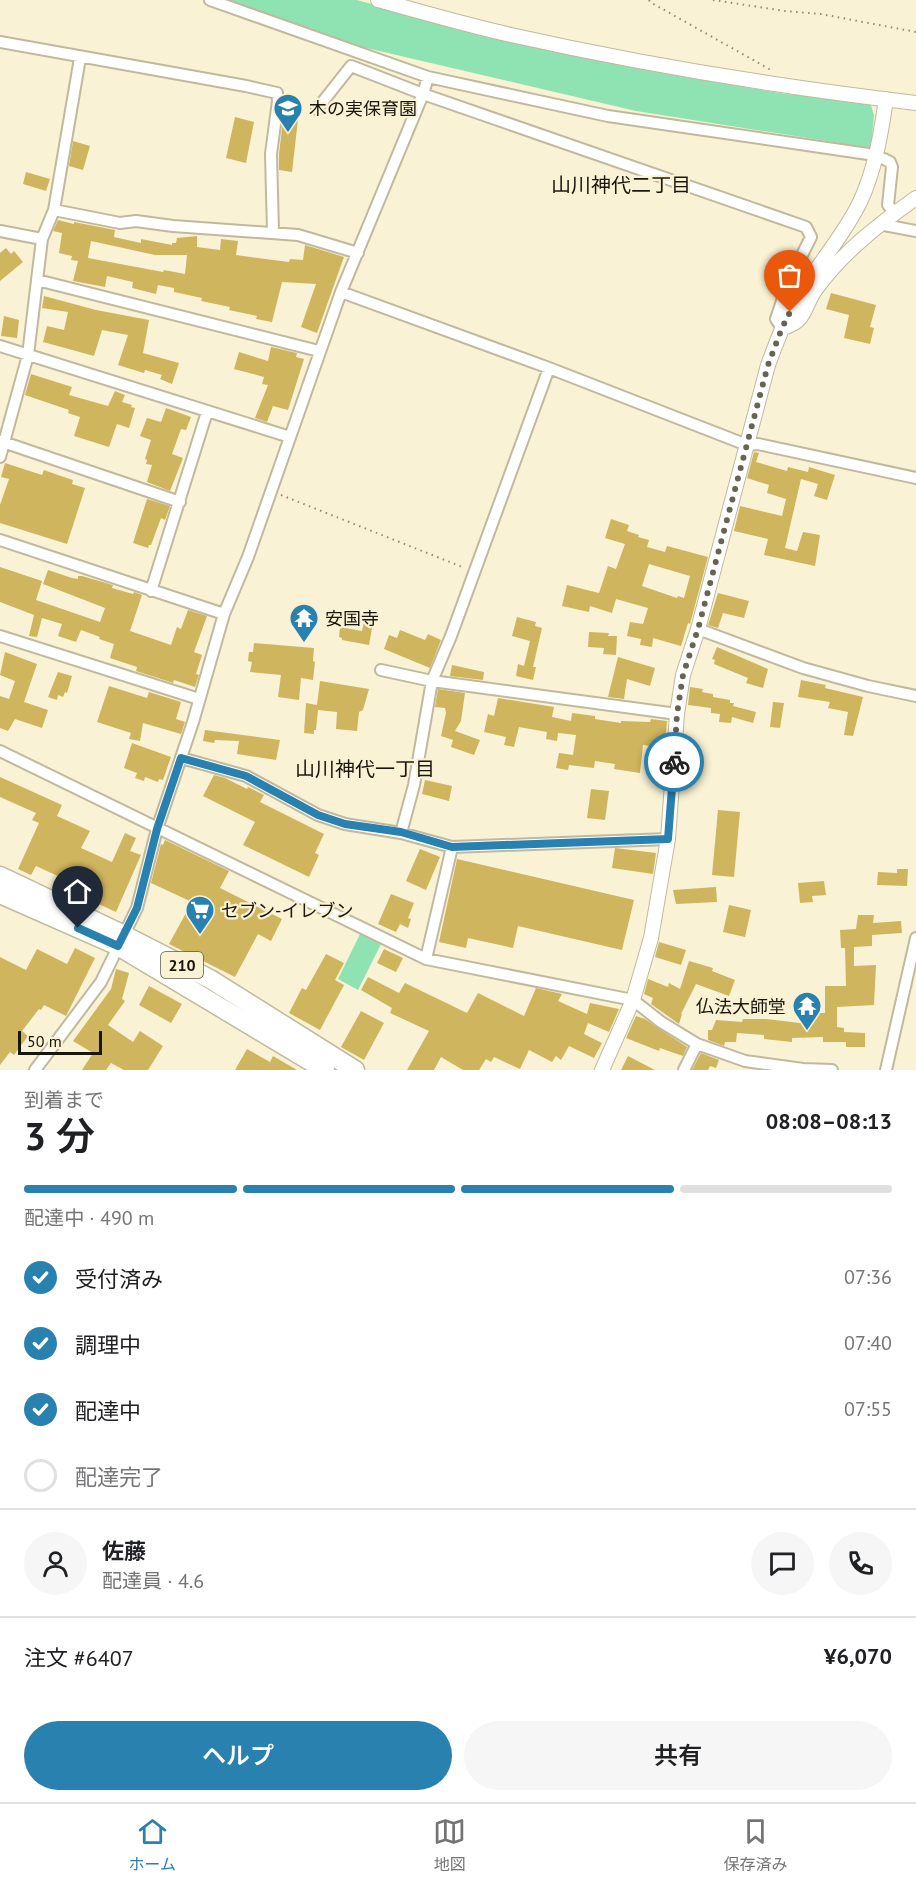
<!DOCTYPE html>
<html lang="ja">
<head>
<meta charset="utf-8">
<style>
	body { margin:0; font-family:"PT Sans","Noto Sans JP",sans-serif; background:#f6f6f6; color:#202124; height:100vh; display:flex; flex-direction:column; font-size:22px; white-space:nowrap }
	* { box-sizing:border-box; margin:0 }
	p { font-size:20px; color:#757577 }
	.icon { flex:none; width:33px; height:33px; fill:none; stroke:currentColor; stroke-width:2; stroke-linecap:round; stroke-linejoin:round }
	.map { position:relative; height:1070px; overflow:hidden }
	.sheet { display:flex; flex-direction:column; background:#fff; flex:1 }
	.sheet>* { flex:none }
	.scale { position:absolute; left:18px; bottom:15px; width:84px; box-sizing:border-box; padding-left:6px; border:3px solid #19160c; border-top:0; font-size:16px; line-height:21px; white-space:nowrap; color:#19160c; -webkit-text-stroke:4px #faf2d5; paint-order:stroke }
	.pin { position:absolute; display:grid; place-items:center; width:51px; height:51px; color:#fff; margin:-62px -26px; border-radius:50% 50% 50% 0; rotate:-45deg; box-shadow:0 0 6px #0007 }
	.pin .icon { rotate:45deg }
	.courier { position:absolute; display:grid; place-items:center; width:60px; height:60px; margin:-30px; border:4px solid #2981b0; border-radius:50%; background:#fff; color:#222; box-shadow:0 2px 8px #0007 }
	.head em { font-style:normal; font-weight:600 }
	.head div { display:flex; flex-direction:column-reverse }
	.head { display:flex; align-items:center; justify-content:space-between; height:102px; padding:0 24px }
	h1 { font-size:39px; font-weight:600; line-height:45px }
	.bar { display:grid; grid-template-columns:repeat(4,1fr); gap:9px 6px; align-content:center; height:72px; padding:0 24px }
	.bar i { height:8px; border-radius:4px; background:#e0e0e0 }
	.bar .on { background:#2981b0 }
	.bar p { grid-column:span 4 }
	.line { display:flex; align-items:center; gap:15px; padding:0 24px; border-top:2px solid #e0e0e0 }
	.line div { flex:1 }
	.round { display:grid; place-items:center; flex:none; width:63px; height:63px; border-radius:32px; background:#f6f6f6 }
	ol { padding:0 24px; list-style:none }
	li { display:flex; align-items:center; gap:18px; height:66px }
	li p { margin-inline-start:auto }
	li .icon { padding:6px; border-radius:50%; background:#2981b0; color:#fff; stroke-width:4 }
	li:last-child { color:#757577 }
	li i { width:33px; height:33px; border:3px solid #e0e0e0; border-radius:50% }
	.primary-button { display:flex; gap:12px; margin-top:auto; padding:12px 24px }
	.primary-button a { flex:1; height:69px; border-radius:36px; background:#2981b0; color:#fff; font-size:24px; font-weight:600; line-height:69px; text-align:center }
	.primary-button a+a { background:#f6f6f6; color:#202124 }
	.dock { display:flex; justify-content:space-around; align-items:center; height:84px; border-top:2px solid #e0e0e0; background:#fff; font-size:16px; color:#757577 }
	.dock a { display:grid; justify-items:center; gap:3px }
	.dock .on { color:#2981b0 }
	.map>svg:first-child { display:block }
</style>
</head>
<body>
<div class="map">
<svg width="916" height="1070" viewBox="0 0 916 1070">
	<rect width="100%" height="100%" fill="#faf2d5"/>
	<!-- green -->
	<path fill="#8fe2b2" d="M222,0H357L461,29L667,74L786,94L870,102L874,115L871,148L636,111L345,43Z
		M362,930L383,940L358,990L338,979Z"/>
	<!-- building -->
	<path fill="#cfb55e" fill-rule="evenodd" d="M290,100L300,102L292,172L279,170V154L285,103H290Z
		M235,117L254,122L246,163L226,158Z
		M73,141L90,146L83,170L69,166Z
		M26,172L50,179L46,191L23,184Z
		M58,220L74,224V222L115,230L114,237L141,243V239L172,245V243H176L177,238L197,236V247L220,250L221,239L238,241L236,255L289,262L290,259L303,260L305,245L344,257L317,333L301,327L316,284L282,282L272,322L256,319L257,316L229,310L230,307L201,301L202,298L174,292V288L158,285L156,294L132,288L133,282L107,276L105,287L73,281L78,261L71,260L72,256L59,253L62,233L53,231ZM91,241L155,255H187L185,274L164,270L163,272L88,258Z
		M6,248L11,254L14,251L23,262L0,281V253Z
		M831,293L876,305L870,327L874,328L870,344L844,338L849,315L826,309Z
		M44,296L96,310L149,320L143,353L179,363L172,384L160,379L162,375L145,370L144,373L118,365L128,335L102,330L94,356L43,342L47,326L64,330L68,312L42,308Z
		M4,316L19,320L17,338L1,336Z
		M271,347L297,353L296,357L304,359L288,410L273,406L267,422L255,418L268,385L262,384L264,377L234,369L239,352L268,361Z
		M31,374L72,387L69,395L108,406L115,391L125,395L122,402L132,405L131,407L135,408L129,428L117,424L109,447L74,436L80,417L68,413L69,410L25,395Z
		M166,408L191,417L186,430L181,429L172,454L183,458L170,491L147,482L152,465L146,464L147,460L145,459L151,440L140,436L147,418L161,422Z
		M754,452L759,453L756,462L787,471L788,467L808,472L809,467L835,475L827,500L814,496L818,484L801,479L785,548L797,551L803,532L820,535L815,566L764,555L768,539L734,531L740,506L782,516L786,499L767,493L769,485L747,478Z
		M5,463L42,475L44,470L58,475L73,480L72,484L85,488L67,544L0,523V505L9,479L1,477Z
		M147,499L170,506L165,520L161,518L151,545H149L148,548L133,543Z
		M611,519L629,525L627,531L639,535L638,537L649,540L647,547L665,552L667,546L708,557L690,624L688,623L681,646L653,638L652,647L640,645L641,639L627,636L630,622L643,624L648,608L616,599L612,613L590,606L589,612L562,606L567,585L599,593L608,566L616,569L625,544L605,538ZM649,564L690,576L684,598L678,596L677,598L642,586Z
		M0,567L42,581L36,600L100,622L105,608L43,584L48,570L72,578L78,579V576H82L113,585L112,588L133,594L134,592L142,595L130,631L171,645L177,627L181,629L188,610L207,616L194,652L202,655L196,674L199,675L195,687L174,680L173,683L161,679L136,671L137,667L110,658L114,644L99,639L100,637L81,630L76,642L58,636L62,624L42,618L37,637L29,636L34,615L0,602Z
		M718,593L749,601L744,618L723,613L718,628L708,625Z
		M517,617L536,622L535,626L542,628L533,667H536L533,680L516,676L518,664L524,666L530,641L512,636Z
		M364,622L373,623L369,645L342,640V638L339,637L340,627L362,631Z
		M400,630L425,640L428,634L441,640L430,668L384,649L389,635L397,638Z
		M589,632L609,633L608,636H617L616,655L603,654L604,648L588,647Z
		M254,643L314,648L313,661L315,662L313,680L301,678L299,700L278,697L281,675L250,672L252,662L248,661L249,652H253Z
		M717,647L768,669L763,688L746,683L748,678L714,664L715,660L712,659Z
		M5,652L37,664L24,702L48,710L42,728L15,719L8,731L0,728V696L9,699L15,681L0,675Z
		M618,657L655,668L650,686L627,679L624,699L608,697Z
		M452,665L484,672L483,680L450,676Z
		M58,672L72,676L67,693L65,692L63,697L58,695L57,700L48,697Z
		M801,680L826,685L825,688L863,697L853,736L844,735L848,712L828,708L830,702L798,697Z
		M320,681L369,689L363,710L359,712L357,731L336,729L337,712L318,710L316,730H314V734L304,733L306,703L317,705Z
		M109,686L147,698L149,692L181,702L176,719L185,722L181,734L143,723L140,741L129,739L131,733L97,722Z
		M690,687L703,689L702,692L713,694V697L730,700V703H734L733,706L756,712L753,723L732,717L731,723L719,722L720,714L711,713V708L688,705Z
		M438,689L465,693L461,721L455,731L480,740L474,755L451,747L453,740L441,736L446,713L445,708L435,707Z
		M498,698L554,707L552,717L571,721L572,713L595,716V719L621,723V721L650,722L651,719L667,721L665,748L643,745L640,773L614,769L615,764L595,761L594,768L569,765L568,770L556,768L559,753L573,755L576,735L558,733L557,741L546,739L547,732L519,727L514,747L504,745L506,737L484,732L488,714L494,716Z
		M773,702L784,703L780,728L770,727Z
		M205,730L280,740L276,760L237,754L239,741L215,740L214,743L203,741Z
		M132,743L171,757L163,780L159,779L158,782L145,777L144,781L135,778L137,773L124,768Z
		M214,775L225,778L247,789L248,787L264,795L260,802L324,834L315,853L319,855L309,877L243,845L255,822L203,796Z
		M0,777L62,805L57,816L90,831L81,848L112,862L125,833L136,838L130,851L141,855L116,912L92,901L94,896L74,887L75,884L36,866L31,875L18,869L39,823L32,820L36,813L0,797Z
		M425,780L452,786L449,801L422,794Z
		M591,789L609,791L605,820L587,818Z
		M718,810L740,812L734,877L712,875Z
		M165,840L229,871L220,888L282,919L271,941L258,934L235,977L169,944L192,902L151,883L161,844L163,845Z
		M615,848L656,853L653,874L612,868Z
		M420,849L440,857L426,890L406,881Z
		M457,859L634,900L622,950L518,926L513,948L468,938L466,948L439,942Z
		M897,869H908L907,886L877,885L878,872L897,873Z
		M824,881L826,895L812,896L813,902L800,903L798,883Z
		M716,887L717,902L676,904L673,890Z
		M391,894L414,903L408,918L411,919L408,928L400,924L396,932L378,924Z
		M729,905L751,910L745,937L723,932Z
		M858,915H874L873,923L901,921L902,933L872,935V946L854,947V966L876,965L874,1005L837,1007V1027L844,1028V1032L865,1033V1047H846V1042H823V1037L792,1038V1042L764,1039V1035L737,1033L736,1042H725L724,1046L708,1040V1030H712L716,1020L742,1022L743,1019H766L800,1023V1013H825V986H846L845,948H841L840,930L856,929Z
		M659,942L686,950L681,965L655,957Z
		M75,948L95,958L66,1016L44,1005L41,1010L39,1009L22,1031L28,1036L14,1055L10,1052L0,1065V957L26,970L37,949L67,964Z
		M384,949L403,958L396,972L377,963Z
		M326,954L344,963L335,980L344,985L320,1030L289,1013L302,988L306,990Z
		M689,961L713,968L712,971L735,980L729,996L696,984L681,1014H682L679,1024L651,1004L653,998L644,994L648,979L668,987L669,983L680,989Z
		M116,969L129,973L122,999L125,1001L108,1025L133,1042L140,1031L163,1046L148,1070H124L111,1063L106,1070H82L93,1053L73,1041L111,989Z
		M368,977L399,993L405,983L467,1013L478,993L524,1016L536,988L562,994L558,1001L587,1014L590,1003L619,1009L609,1032L588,1023L584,1034L602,1043L594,1058L569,1046L561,1060L556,1056L552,1062L529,1050L520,1069L494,1057L491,1062L486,1059L479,1070H463L441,1057L434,1070H407L429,1031L390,1013L392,1008L361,990Z
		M149,986L182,1004L171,1023L139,1005Z
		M361,1011L384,1023L364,1060L341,1047Z
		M636,1016L645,1019L687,1047L683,1056L660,1048L659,1051L626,1038Z
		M247,1049L270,1062L273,1056L297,1070H235Z
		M701,1053L719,1060L716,1068L710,1066L708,1070H692Z
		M628,1056L655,1070H621Z"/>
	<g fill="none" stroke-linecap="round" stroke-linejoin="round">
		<!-- minor casing -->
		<g stroke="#c1b99e" stroke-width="14">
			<path id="minor" d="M210,0L428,77L423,94L341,292L248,557L224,614
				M0,42L246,86L277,93L278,101L271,154L273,232
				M428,77L608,116L868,154
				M317,109L351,66L423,94L806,227L811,237L788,283L776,319L782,328
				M884,159L890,162L892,167L888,205L895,213
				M54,210L120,223L136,221L173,226L298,235L358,253
				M879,224L916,231
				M0,231L42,239
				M37,280L319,351
				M341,292L549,368L747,445L758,444L916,478
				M0,346L290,437
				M0,441L180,502
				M0,457L28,355L42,239L54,210L80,58
				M0,540L224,614L193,722L157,829L137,908L101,982L35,1070
				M151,591L207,412
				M698,629L803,668L868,686L916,696
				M0,636L199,699
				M381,670L432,681L677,714
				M0,751L426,959L633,1000L661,1022L697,1044L745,1061L803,1069L832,1070
				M181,758L246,776L318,815L345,824L401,833L452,847L668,839
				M401,833L414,785L432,681L451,636L549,368
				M426,959L452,847
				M684,1070L697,1044
				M886,1070L916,938"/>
		</g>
		<!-- tertiary casing -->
		<g stroke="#c1b99e" stroke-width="16">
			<path id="tertiary" d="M378,0C422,12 466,25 511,35C645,65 780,87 916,103
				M782,328C807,322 803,307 816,289C843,252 879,224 916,198
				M602,1070L633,1000L651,938L668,839L677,714L683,675L698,629L768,365C777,341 786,316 800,294C819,263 844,235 860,202C875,170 881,134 886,99"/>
		</g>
		<!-- trunk casing -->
		<g stroke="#c1b99e" stroke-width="21">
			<path id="trunk" d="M0,876L124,935L210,979L355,1070
				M0,894L118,946L325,1070"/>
		</g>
		<!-- path -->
		<path stroke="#908a76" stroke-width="2" stroke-dasharray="1.5 4.5" stroke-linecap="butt" d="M649,0L650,2L771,70
			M713,0L785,11L821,14L916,32
			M281,495L465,568"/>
		<!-- minor -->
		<use href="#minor" stroke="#fff" stroke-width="10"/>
		<!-- tertiary -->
		<use href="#tertiary" stroke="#fff" stroke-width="14"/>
		<!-- trunk -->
		<use href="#trunk" stroke="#fff" stroke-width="18"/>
	</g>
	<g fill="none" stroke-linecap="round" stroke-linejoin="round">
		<!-- done -->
		<path stroke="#686352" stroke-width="6" stroke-dasharray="0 10.8" d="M674,762L677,714L683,675L698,629L768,365L782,328L790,312"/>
		<!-- route -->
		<path stroke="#2981b0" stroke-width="8" d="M78,928L118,946L137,908L157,829L181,758L246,776L318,815L345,824L401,832L452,847L668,839L674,762"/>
	</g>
	<!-- icons -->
	<defs>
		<g id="school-pin" transform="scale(1.5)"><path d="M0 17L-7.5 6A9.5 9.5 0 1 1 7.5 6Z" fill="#2981b0" stroke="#faf2d5"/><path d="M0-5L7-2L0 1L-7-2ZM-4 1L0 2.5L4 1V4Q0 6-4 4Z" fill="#fff"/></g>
		<g id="temple-pin" transform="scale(1.5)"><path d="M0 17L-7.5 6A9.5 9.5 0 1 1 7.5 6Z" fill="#2981b0" stroke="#faf2d5"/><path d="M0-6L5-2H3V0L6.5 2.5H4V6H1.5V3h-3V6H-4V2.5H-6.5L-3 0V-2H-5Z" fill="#fff"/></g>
		<g id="supermarket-pin" transform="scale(1.5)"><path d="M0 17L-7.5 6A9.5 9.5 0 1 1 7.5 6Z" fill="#2981b0" stroke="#faf2d5"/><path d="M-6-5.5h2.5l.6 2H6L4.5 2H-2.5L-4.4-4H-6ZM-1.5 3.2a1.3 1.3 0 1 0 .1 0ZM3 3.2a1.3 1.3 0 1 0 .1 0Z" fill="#fff"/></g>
	</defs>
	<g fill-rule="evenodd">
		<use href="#school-pin" x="288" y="108"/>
		<use href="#temple-pin" x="304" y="618"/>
		<use href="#supermarket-pin" x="200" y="910"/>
		<use href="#temple-pin" x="807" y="1006"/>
	</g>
	<g text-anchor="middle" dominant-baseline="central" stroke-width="4.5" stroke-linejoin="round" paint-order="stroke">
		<!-- shield labels -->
		<rect fill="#faf2d5" stroke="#5c5848" stroke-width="1.5" x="161" y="952" width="42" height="26" rx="4.5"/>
		<g font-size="16" font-weight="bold" fill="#19160c">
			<text x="182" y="965">210</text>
		</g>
		<!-- poi labels -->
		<g font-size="18" fill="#19160c" stroke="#faf2d5" text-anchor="start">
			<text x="309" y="108">木の実保育園</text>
			<text x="325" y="618">安国寺</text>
			<text x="221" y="910">セブン-イレブン</text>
			<text x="786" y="1006" text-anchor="end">仏法大師堂</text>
		</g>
		<!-- neighbourhood labels -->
		<g font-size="20" fill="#19160c" stroke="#faf2d5">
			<text x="621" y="185">山川神代二丁目</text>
			<text x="365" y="769">山川神代一丁目</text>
		</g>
	</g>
</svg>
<div class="scale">50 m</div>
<div class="pin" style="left:790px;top:312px;background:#ea580c"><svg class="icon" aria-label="bag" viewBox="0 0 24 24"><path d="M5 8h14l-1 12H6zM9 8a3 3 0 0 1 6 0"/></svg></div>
<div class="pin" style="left:78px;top:928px;background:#1f2937"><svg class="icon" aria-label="home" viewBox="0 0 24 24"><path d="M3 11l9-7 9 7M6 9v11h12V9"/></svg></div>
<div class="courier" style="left:674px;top:762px"><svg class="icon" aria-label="bike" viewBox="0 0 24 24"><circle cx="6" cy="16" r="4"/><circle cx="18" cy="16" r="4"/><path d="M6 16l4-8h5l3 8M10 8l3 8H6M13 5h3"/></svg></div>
</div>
<section class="sheet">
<div class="head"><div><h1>3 分</h1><p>到着まで</p></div><em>08:08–08:13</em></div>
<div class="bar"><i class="on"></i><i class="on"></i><i class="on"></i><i></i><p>配達中 · 490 m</p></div>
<ol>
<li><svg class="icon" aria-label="check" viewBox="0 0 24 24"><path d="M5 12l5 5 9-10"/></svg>受付済み<p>07:36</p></li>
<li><svg class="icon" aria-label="check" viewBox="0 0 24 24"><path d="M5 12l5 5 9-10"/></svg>調理中<p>07:40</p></li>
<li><svg class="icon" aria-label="check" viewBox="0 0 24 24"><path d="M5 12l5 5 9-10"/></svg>配達中<p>07:55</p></li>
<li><i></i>配達完了</li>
</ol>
<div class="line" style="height:108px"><a class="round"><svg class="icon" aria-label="person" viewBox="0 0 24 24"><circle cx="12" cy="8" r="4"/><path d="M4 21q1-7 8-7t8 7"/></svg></a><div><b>佐藤</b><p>配達員 · 4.6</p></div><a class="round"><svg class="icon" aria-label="chat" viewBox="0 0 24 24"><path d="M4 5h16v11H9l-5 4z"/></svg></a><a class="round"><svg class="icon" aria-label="phone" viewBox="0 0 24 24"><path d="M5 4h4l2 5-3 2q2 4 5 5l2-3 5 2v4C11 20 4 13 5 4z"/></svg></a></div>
<div class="line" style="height:78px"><div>注文 #6407</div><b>¥6,070</b></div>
<div class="primary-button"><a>ヘルプ</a><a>共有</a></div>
</section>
<nav class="dock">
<a class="on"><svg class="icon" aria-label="home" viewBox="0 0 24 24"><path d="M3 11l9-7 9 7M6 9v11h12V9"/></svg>ホーム</a>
<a><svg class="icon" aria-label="map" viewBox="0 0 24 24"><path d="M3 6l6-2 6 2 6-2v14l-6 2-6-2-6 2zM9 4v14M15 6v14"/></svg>地図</a>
<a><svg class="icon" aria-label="saved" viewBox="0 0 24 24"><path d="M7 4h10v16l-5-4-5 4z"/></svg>保存済み</a>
</nav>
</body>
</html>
